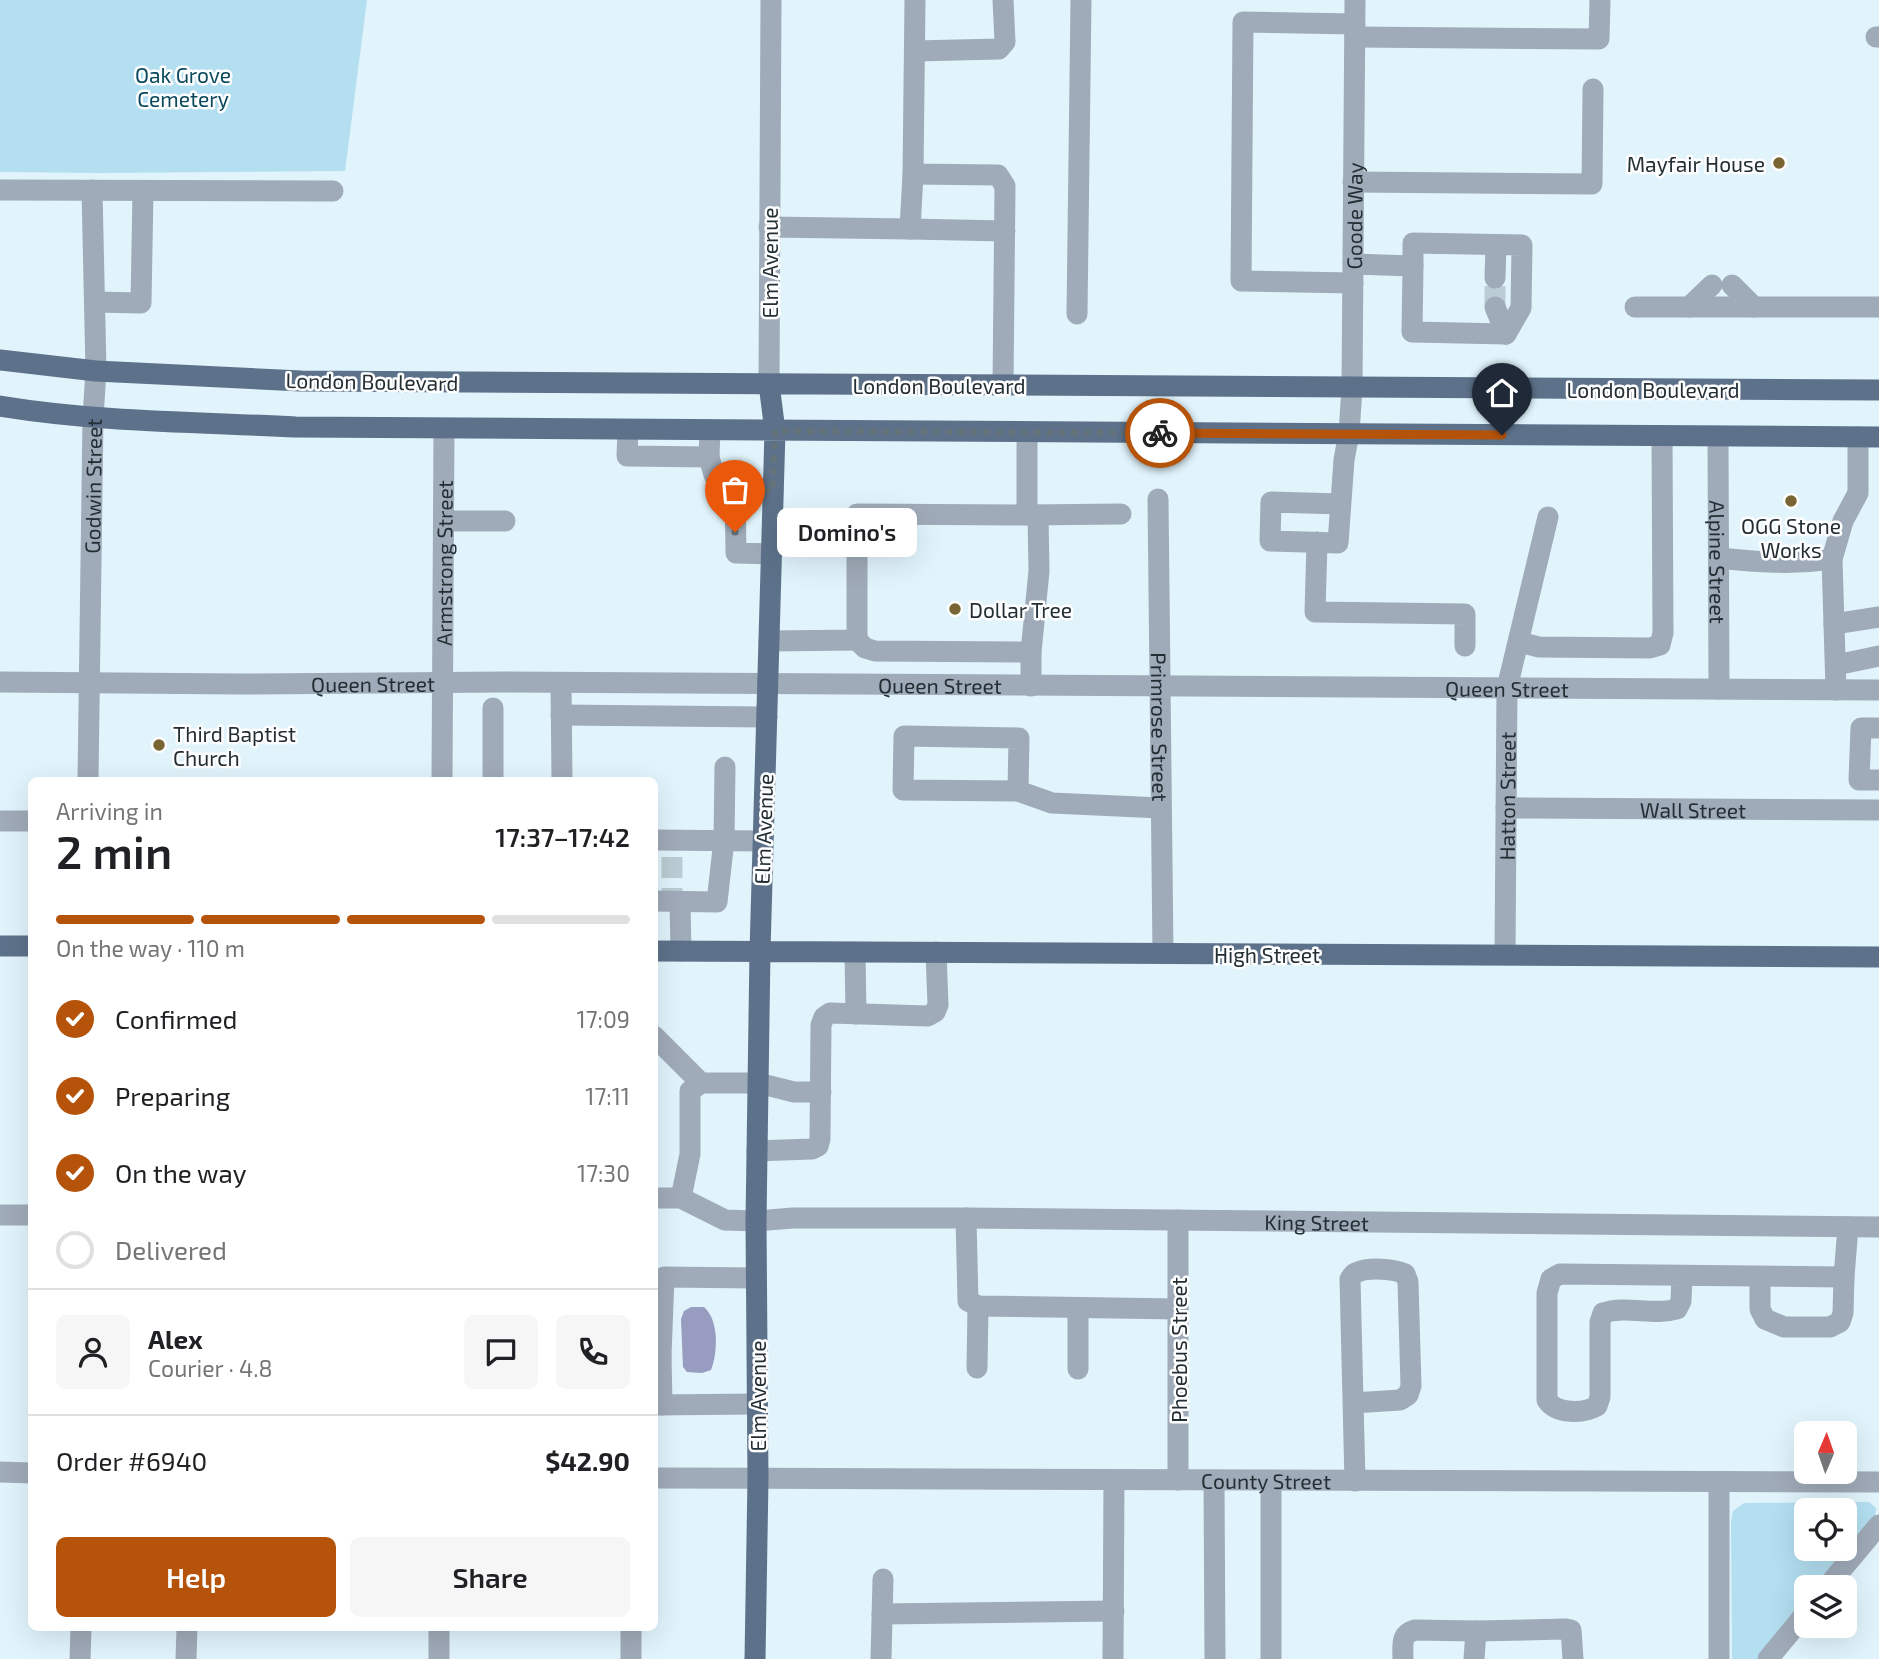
<!DOCTYPE html>
<html lang="en">
<head>
<meta charset="utf-8">
<style>
	body { margin:0; font-family:"Exo 2",sans-serif; background:#f6f6f6; color:#202124; height:100vh; display:flex; flex-direction:column; font-size:26px; white-space:nowrap }
	* { box-sizing:border-box; margin:0 }
	p { font-size:23px; color:#757577 }
	.icon { flex:none; width:38px; height:38px; fill:none; stroke:currentColor; stroke-width:2; stroke-linecap:round; stroke-linejoin:round }
	.map { position:relative; flex:1; overflow:hidden }
	.sheet { position:absolute; left:28px; top:777px; width:630px; height:854px; display:flex; flex-direction:column; background:#fff; border-radius:10px; box-shadow:0 7px 28px #0002 }
	.sheet>* { flex:none }
	.needle { width:46px; rotate:2deg }
	.buttons { position:absolute; left:1794px; top:1421px; display:grid; gap:14px }
	.buttons a { display:grid; place-items:center; width:63px; height:63px; border-radius:10px; background:#fff; box-shadow:0 7px 28px #0002; font-size:35px }
	.pin { position:absolute; display:grid; place-items:center; width:60px; height:60px; color:#fff; margin:-72px -30px; border-radius:50% 50% 50% 0; rotate:-45deg; box-shadow:0 0 7px #0007 }
	.pin .icon { rotate:45deg }
	.courier { position:absolute; display:grid; place-items:center; width:70px; height:70px; margin:-35px; border:5px solid #b45309; border-radius:50%; background:#fff; color:#222; box-shadow:0 2px 9px #0007 }
	.bubble { position:absolute; height:49px; border-radius:10px; background:#fff; box-shadow:0 7px 28px #0002; font-size:23px; font-weight:600; line-height:49px; text-align:center }
	.headline em { font-style:normal; font-weight:600 }
	.headline div { display:flex; flex-direction:column-reverse }
	.headline { display:flex; align-items:center; justify-content:space-between; height:119px; padding:0 28px }
	h1 { font-size:46px; font-weight:600; line-height:52px }
	.bar { display:grid; grid-template-columns:repeat(4,1fr); gap:10px 7px; align-content:center; height:84px; padding:0 28px }
	.bar i { height:9px; border-radius:5px; background:#e0e0e0 }
	.bar .active { background:#b45309 }
	.bar p { grid-column:span 4 }
	.line { display:flex; align-items:center; gap:18px; padding:0 28px; border-top:2px solid #e0e0e0 }
	.line div { flex:1 }
	.round { display:grid; place-items:center; flex:none; width:74px; height:74px; border-radius:10px; background:#f6f6f6 }
	ol { padding:0 28px; list-style:none }
	li { display:flex; align-items:center; gap:21px; height:77px }
	li p { margin-inline-start:auto }
	li .icon { padding:7px; border-radius:50%; background:#b45309; color:#fff; stroke-width:4 }
	li:last-child { color:#757577 }
	li i { width:38px; height:38px; border:4px solid #e0e0e0; border-radius:50% }
	.action { display:flex; gap:14px; margin-top:auto; padding:14px 28px }
	.action a { flex:1; height:80px; border-radius:10px; background:#b45309; color:#fff; font-size:28px; font-weight:600; line-height:80px; text-align:center }
	.action a+a { background:#f6f6f6; color:#202124 }
	.map>svg:first-child { display:block }
</style>
</head>
<body>
<div class="map">
<svg width="1879" height="1659" viewBox="0 0 1879 1659">
	<rect width="100%" height="100%" fill="#e1f4fc"/>
	<!-- green -->
	<path fill="#b3dff1" fill-rule="evenodd" d="M0,0H367L345,171L101,173L0,172Z
		M1869,1502L1876,1508L1875,1516L1818,1587H1806V1602L1760,1659H1732L1731,1522L1733,1511L1744,1503ZM1806,1510H1844V1549H1806Z"/>
	<!-- water -->
	<path fill="#989cc1" d="M691,1307H704C719,1320 718,1352 711,1370L702,1373L687,1372L683,1367L681,1319L684,1311Z"/>
	<g fill="none" stroke-linecap="round" stroke-linejoin="round">
		<!-- minor-tunnel -->
		<path stroke="#bbccd4" stroke-width="21" stroke-dasharray="21 10" stroke-linecap="butt" d="M1495,307V278
			M672,857V891"/>
		<!-- minor -->
		<g stroke="#a0abb9" stroke-width="21">
			<path d="M915,0L913,174L998,175L1005,186L1003,385"/>
			<path d="M1355,37L1599,39L1600,0"/>
			<path d="M1876,37H1879"/>
			<path d="M915,51L999,49L1005,42L1003,0"/>
			<path d="M1353,182L1592,184L1593,89"/>
			<path d="M0,190L333,191"/>
			<path d="M769,227L910,229L913,174"/>
			<path d="M910,229L1005,231"/>
			<path d="M1353,264L1413,266L1412,332L1506,334"/>
			<path d="M1413,266V243L1522,245L1521,308L1506,334"/>
			<path d="M1495,278L1496,245"/>
			<path d="M1353,283L1241,281L1243,22L1355,24"/>
			<path d="M1732,285L1754,307"/>
			<path d="M95,302L141,303L143,191"/>
			<path d="M1495,307L1506,334"/>
			<path d="M1635,307H1879"/>
			<path d="M1689,307L1712,285"/>
			<path d="M1077,314L1081,0"/>
			<path d="M769,384L771,0"/>
			<path d="M628,430L627,456L709,457L710,430"/>
			<path id="s1" d="M1718,436L1719,689"/>
			<path d="M709,457C712,466 713,479 721,484C734,494 758,490 773,491"/>
			<path d="M735,489L736,553L771,554"/>
			<path id="s2" d="M1158,499L1163,953"/>
			<path id="s3" d="M1340,504L1271,502L1270,541L1338,543L1344,460L1349,433L1352,388L1355,0"/>
			<path d="M1027,515L1121,514"/>
			<path d="M444,521H505"/>
			<path d="M1317,542L1315,612L1465,614V646"/>
			<path d="M1719,558C1756,562 1794,565 1832,559L1843,521L1858,493V437"/>
			<path d="M1832,559L1836,690"/>
			<path d="M1834,624L1879,617"/>
			<path d="M857,640L865,648L875,651L1031,652"/>
			<path d="M769,641L857,640V514L1027,515V432"/>
			<path d="M1519,642L1539,647L1650,648L1660,645L1663,633L1662,436"/>
			<path d="M1836,665L1879,656"/>
			<path id="s4" d="M0,682L240,684L503,682L1879,690"/>
			<path d="M561,683L562,780"/>
			<path d="M1031,686V652L1039,571L1038,515"/>
			<path d="M493,708V780"/>
			<path d="M561,715L767,717"/>
			<path d="M1879,728H1861L1859,780H1879"/>
			<path id="s5" d="M88,780L93,417L96,371L92,190"/>
			<path id="s6" d="M442,780L444,429"/>
			<path d="M1018,791L1019,738L904,736L903,790L1018,791L1052,803L1161,808"/>
			<path id="s7" d="M1506,808L1879,810"/>
			<path d="M0,821H32"/>
			<path d="M654,840L763,841"/>
			<path d="M654,901L717,902L724,840L725,767"/>
			<path d="M680,902L681,951"/>
			<path d="M855,952L856,1014"/>
			<path id="s8" d="M1505,954L1507,688L1548,517"/>
			<path d="M654,1036L701,1083H758L794,1092H821"/>
			<path d="M757,1151L812,1149L818,1146L820,1139L821,1025L824,1017L830,1013L928,1016L935,1012L938,1005L936,952"/>
			<path id="s9" d="M654,1198H681L725,1220L756,1221L793,1218H966L1879,1227"/>
			<path d="M681,1198L690,1154V1091L701,1083"/>
			<path d="M0,1215H32"/>
			<path d="M966,1218L968,1301L978,1306L1178,1309"/>
			<path d="M1178,1220V1480"/>
			<path d="M1682,1276L1681,1301L1677,1309C1653,1316 1627,1305 1603,1313L1600,1322V1397L1597,1406C1583,1414 1556,1414 1547,1400V1293L1551,1279L1560,1274L1844,1277L1848,1227"/>
			<path d="M1760,1277V1309L1765,1319L1784,1327H1830L1840,1322L1843,1313L1844,1277"/>
			<path d="M1078,1308V1369"/>
			<path d="M654,1354L661,1355L664,1277L756,1278"/>
			<path d="M661,1355L662,1405"/>
			<path d="M977,1368L978,1306"/>
			<path d="M1353,1403L1400,1400L1408,1395L1411,1386L1408,1282L1405,1274C1395,1269 1369,1267 1358,1272C1353,1273 1353,1275 1350,1279L1355,1481"/>
			<path d="M654,1405L757,1404"/>
			<path d="M0,1472L32,1473"/>
			<path id="s10" d="M654,1478L1879,1482"/>
			<path d="M1214,1480L1215,1659"/>
			<path d="M1271,1481V1659"/>
			<path d="M1827,1587L1879,1525"/>
			<path d="M882,1614L1114,1611"/>
			<path d="M439,1628V1659"/>
			<path d="M80,1659L81,1628"/>
			<path d="M186,1659L187,1628"/>
			<path d="M631,1659V1628"/>
			<path d="M881,1659L883,1579"/>
			<path d="M1113,1659L1114,1480"/>
			<path d="M1403,1659C1403,1645 1400,1634 1415,1630L1476,1631L1566,1629L1571,1630L1573,1659"/>
			<path d="M1474,1659L1476,1631"/>
			<path d="M1719,1659V1482"/>
			<path d="M1768,1659L1806,1613"/>
		</g>
		<!-- major -->
		<path stroke="#5d728a" stroke-width="21" d="M0,360L96,371L301,381L1879,390
			M0,406C97,422 198,422 296,427L1879,437
			M0,946H32
			M654,951L1879,957
			M755,1659L758,1479L756,1221L760,951L775,431L769,384"/>
	</g>
	<g fill="none" stroke-linecap="round" stroke-linejoin="round">
		<!-- done -->
		<path stroke="#65737a" stroke-width="7" stroke-dasharray="0 12.6" d="M735,532V489L773,491L775,431L1160,433"/>
		<!-- route -->
		<path stroke="#b45309" stroke-width="9" d="M1160,433L1502,435"/>
	</g>
	<!-- markers -->
	<g fill="#796433" stroke="#fefefe" stroke-width="2.5">
		<circle cx="1779" cy="163" r="7"/>
		<circle cx="1791" cy="501" r="7"/>
		<circle cx="955" cy="609" r="7"/>
		<circle cx="159" cy="745" r="7"/>
	</g>
	<g text-anchor="middle" dominant-baseline="central" stroke-width="5" stroke-linejoin="round" paint-order="stroke">
		<!-- park labels -->
		<g font-size="21" fill="#0a495d" stroke="#fefefe">
			<text x="183" y="74">Oak Grove<tspan x="183" dy="24">Cemetery</tspan></text>
		</g>
		<!-- poi labels -->
		<g font-size="21" fill="#222e34" stroke="#fefefe" text-anchor="start">
			<text x="1765" y="163" text-anchor="end">Mayfair House</text>
			<text x="1791" y="525" text-anchor="middle">OGG Stone<tspan x="1791" dy="24">Works</tspan></text>
			<text x="969" y="609">Dollar Tree</text>
			<text x="173" y="733">Third Baptist<tspan x="173" dy="24">Church</tspan></text>
		</g>
		<!-- street labels -->
		<g font-size="21" fill="#222e34" stroke="#fefefe">
			<text stroke="none"><textPath href="#s3" startOffset="504">Goode Way</textPath></text>
			<text transform="translate(769 263) rotate(-90)">Elm Avenue</text>
			<text transform="translate(372 381) rotate(1)">London Boulevard</text>
			<text x="939" y="385">London Boulevard</text>
			<text x="1653" y="389">London Boulevard</text>
			<text stroke="none"><textPath href="#s5" startOffset="294">Godwin Street</textPath></text>
			<text stroke="none"><textPath href="#s6" startOffset="217">Armstrong Street</textPath></text>
			<text stroke="none"><textPath href="#s1" startOffset="126">Alpine Street</textPath></text>
			<text stroke="none"><textPath href="#s4" startOffset="373">Queen Street</textPath></text>
			<text stroke="none"><textPath href="#s4" startOffset="940">Queen Street</textPath></text>
			<text stroke="none"><textPath href="#s4" startOffset="1507">Queen Street</textPath></text>
			<text stroke="none"><textPath href="#s2" startOffset="228">Primrose Street</textPath></text>
			<text stroke="none"><textPath href="#s8" startOffset="158">Hatton Street</textPath></text>
			<text stroke="none"><textPath href="#s7" startOffset="187">Wall Street</textPath></text>
			<text transform="translate(763 829) rotate(-88)">Elm Avenue</text>
			<text x="1267" y="954">High Street</text>
			<text stroke="none"><textPath href="#s9" startOffset="668">King Street</textPath></text>
			<text transform="translate(1178 1350) rotate(-90)">Phoebus Street</text>
			<text transform="translate(757 1396) rotate(-90)">Elm Avenue</text>
			<text stroke="none"><textPath href="#s10" startOffset="612">County Street</textPath></text>
		</g>
	</g>
</svg>
<div class="buttons">
<a><svg class="needle" viewBox="-14 -14 28 28"><path d="M0-13l5 13h-10z" fill="#e53935"/><path d="M0 13l5-13h-10z" fill="#757577"/></svg></a>
<a><svg class="icon" aria-label="locate" viewBox="0 0 24 24"><circle cx="12" cy="12" r="6"/><path d="M12 2v4M12 18v4M2 12h4M18 12h4"/></svg></a>
<a><svg class="icon" aria-label="layers" viewBox="0 0 24 24"><path d="M12 4l9 5-9 5-9-5zM3 14l9 5 9-5"/></svg></a>
</div>
<div class="pin" style="left:735px;top:532px;background:#ea580c"><svg class="icon" aria-label="bag" viewBox="0 0 24 24"><path d="M5 8h14l-1 12H6zM9 8a3 3 0 0 1 6 0"/></svg></div>
<div class="pin" style="left:1502px;top:435px;background:#1f2937"><svg class="icon" aria-label="home" viewBox="0 0 24 24"><path d="M3 11l9-7 9 7M6 9v11h12V9"/></svg></div>
<div class="courier" style="left:1160px;top:433px"><svg class="icon" aria-label="bike" viewBox="0 0 24 24"><circle cx="6" cy="16" r="4"/><circle cx="18" cy="16" r="4"/><path d="M6 16l4-8h5l3 8M10 8l3 8H6M13 5h3"/></svg></div>
<div class="bubble" style="left:777px;top:508px;width:140px">Domino's</div>
<section class="sheet">
<div class="headline"><div><h1>2 min</h1><p>Arriving in</p></div><em>17:37–17:42</em></div>
<div class="bar"><i class="active"></i><i class="active"></i><i class="active"></i><i></i><p>On the way · 110 m</p></div>
<ol>
<li><svg class="icon" aria-label="check" viewBox="0 0 24 24"><path d="M5 12l5 5 9-10"/></svg>Confirmed<p>17:09</p></li>
<li><svg class="icon" aria-label="check" viewBox="0 0 24 24"><path d="M5 12l5 5 9-10"/></svg>Preparing<p>17:11</p></li>
<li><svg class="icon" aria-label="check" viewBox="0 0 24 24"><path d="M5 12l5 5 9-10"/></svg>On the way<p>17:30</p></li>
<li><i></i>Delivered</li>
</ol>
<div class="line" style="height:126px"><a class="round"><svg class="icon" aria-label="person" viewBox="0 0 24 24"><circle cx="12" cy="8" r="4"/><path d="M4 21q1-7 8-7t8 7"/></svg></a><div><b>Alex</b><p>Courier · 4.8</p></div><a class="round"><svg class="icon" aria-label="chat" viewBox="0 0 24 24"><path d="M4 5h16v11H9l-5 4z"/></svg></a><a class="round"><svg class="icon" aria-label="phone" viewBox="0 0 24 24"><path d="M5 4h4l2 5-3 2q2 4 5 5l2-3 5 2v4C11 20 4 13 5 4z"/></svg></a></div>
<div class="line" style="height:91px"><div>Order #6940</div><b>$42.90</b></div>
<div class="action"><a>Help</a><a>Share</a></div>
</section>
</div>
</body>
</html>
